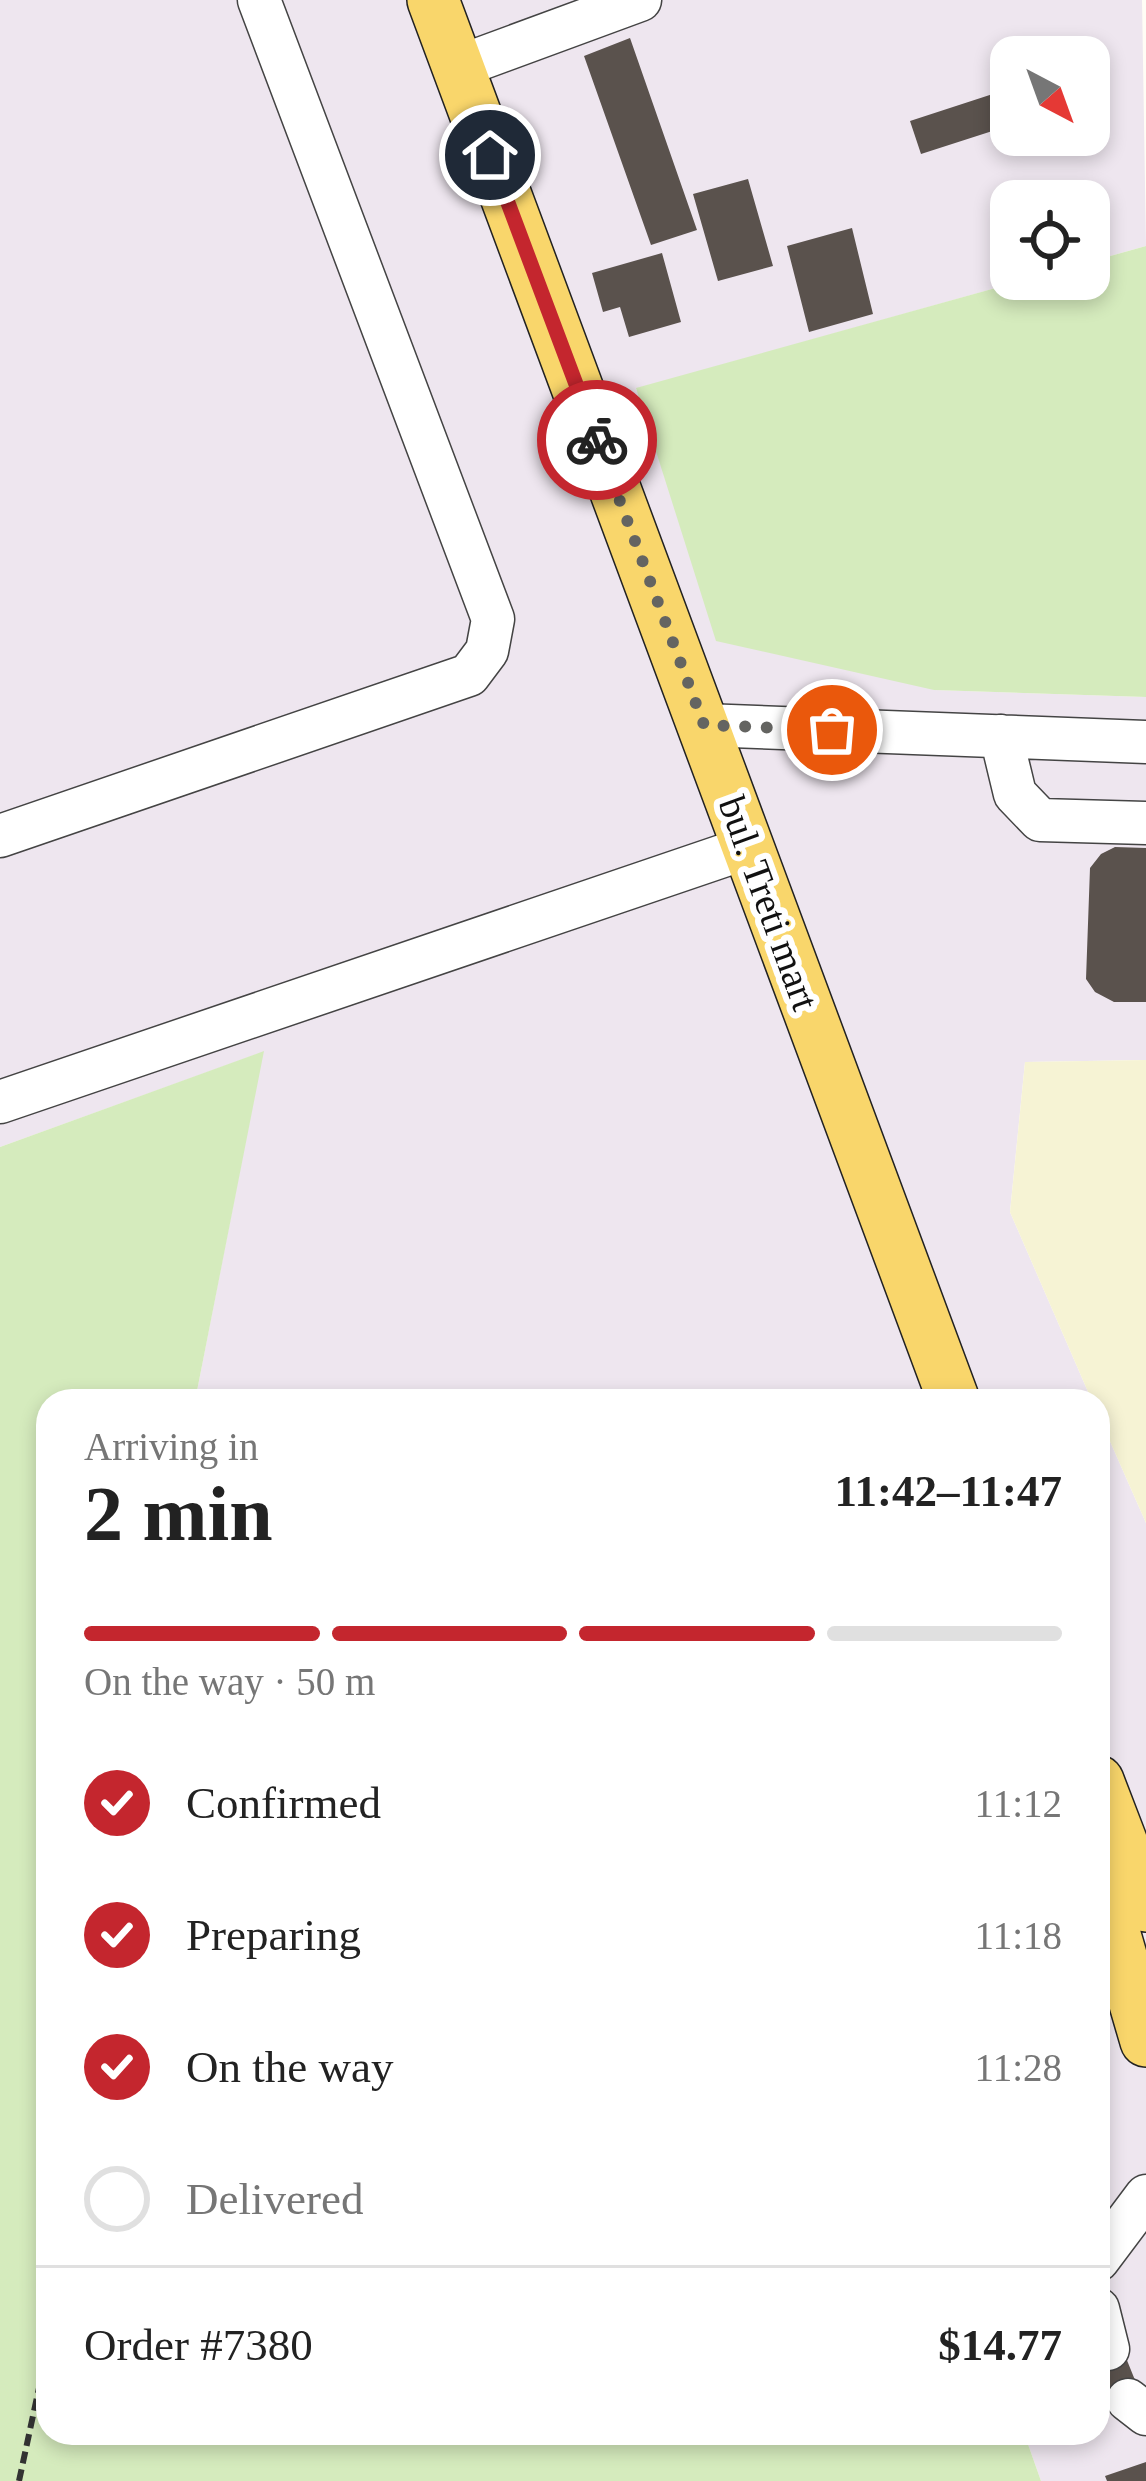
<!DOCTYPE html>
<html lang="en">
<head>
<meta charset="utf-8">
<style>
	body { margin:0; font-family:"Times New Roman",serif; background:#f6f6f6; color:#222; height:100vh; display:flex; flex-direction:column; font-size:45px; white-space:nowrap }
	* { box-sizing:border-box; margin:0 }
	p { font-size:39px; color:#767676 }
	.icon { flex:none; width:66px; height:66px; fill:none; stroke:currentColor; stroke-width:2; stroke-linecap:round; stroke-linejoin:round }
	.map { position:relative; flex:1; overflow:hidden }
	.sheet { position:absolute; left:36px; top:1389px; width:1074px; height:1056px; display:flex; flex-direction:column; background:#fff; border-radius:36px; box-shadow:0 6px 18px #0003 }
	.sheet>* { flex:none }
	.needle { width:78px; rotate:139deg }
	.buttons { position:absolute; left:990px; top:36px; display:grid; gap:24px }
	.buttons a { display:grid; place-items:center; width:120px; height:120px; border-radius:24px; background:#fff; box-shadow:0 6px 18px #0003; font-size:60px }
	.pin { position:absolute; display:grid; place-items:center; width:102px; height:102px; color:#fff; margin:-51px; border:6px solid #fff; border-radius:50%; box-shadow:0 3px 12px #0007 }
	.courier { position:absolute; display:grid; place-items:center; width:120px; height:120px; margin:-60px; border:9px solid #c4262e; border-radius:50%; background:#fff; color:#222; box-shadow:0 3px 15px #0007 }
	.head em { font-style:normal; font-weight:700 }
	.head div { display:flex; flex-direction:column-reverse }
	.head { display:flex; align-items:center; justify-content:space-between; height:204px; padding:0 48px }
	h1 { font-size:78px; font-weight:700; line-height:90px }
	.bar { display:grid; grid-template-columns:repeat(4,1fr); gap:18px 12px; align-content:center; height:144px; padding:0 48px }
	.bar i { height:15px; border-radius:9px; background:#e0e0e0 }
	.bar .current { background:#c4262e }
	.bar p { grid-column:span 4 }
	.line { display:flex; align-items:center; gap:30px; padding:0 48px; border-top:3px solid #e0e0e0 }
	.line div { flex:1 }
	ol { padding:0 48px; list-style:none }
	li { display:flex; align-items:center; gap:36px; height:132px }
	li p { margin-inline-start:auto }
	li .icon { padding:12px; border-radius:50%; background:#c4262e; color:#fff; stroke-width:4 }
	li:last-child { color:#767676 }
	li i { width:66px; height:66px; border:6px solid #e0e0e0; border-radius:50% }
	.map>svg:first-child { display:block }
</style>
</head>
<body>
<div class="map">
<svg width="1146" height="2481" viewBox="0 0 1146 2481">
	<rect width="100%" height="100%" fill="#fffdf5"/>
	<!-- industrial -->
	<path fill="#eee6ef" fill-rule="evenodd" d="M0,0H1142L1146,246L1089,262V201H1011V279H1028L636,389L934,690L1146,697V1060L1025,1062L1010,1212L1092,1401H195L263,1052L0,1147ZM1011,57H1089V135H1011Z
		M1098,1414L1146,1523V2481H1041L1024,2433H1098Z"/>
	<!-- farmland -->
	<path fill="#f6f3d4" d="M1146,1060V1523L1098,1414V1401H1092L1010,1212L1025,1062Z"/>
	<!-- green -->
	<path fill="#d5ebbd" d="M1146,246V697L934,690L716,641L636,388L1028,279H1089V262Z
		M264,1051L195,1401H48V2433H1024L1041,2481H0V1147Z"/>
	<!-- building -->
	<path fill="#5a524d" d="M630,38L697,230L651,245L584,56Z
		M1002,91L1011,125L921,154L910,121Z
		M748,179L773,266L718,281L693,194Z
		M852,228L873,314L809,332L787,246Z
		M662,253L681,322L629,337L620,307L603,312L592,273Z
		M1115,847L1146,848V1002H1114L1095,992L1086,979L1090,868L1101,854Z
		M1120,2343L1141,2395L1107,2409L1098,2388V2353Z
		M1146,2462V2481H1107L1105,2476Z"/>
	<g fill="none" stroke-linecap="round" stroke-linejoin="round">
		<!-- minor casing -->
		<g stroke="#444" stroke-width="45">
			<path id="minor" d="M458,67L640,0
				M704,725L1146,742
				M1001,736L1015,794L1040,820L1146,823
				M0,836L469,675L487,651L493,619L259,0
				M0,1102L749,847
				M1098,2260L1146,2196
				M1098,2309L1108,2349
				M1128,2400L1146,2414"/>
		</g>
		<!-- major casing -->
		<g stroke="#222" stroke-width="54">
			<path id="major" d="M433,0L954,1401
				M1098,1781L1146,1906
				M1098,1877L1146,2041"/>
		</g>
		<!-- path -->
		<path stroke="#333" stroke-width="6" stroke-dasharray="12 6" stroke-linecap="butt" d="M19,2481L48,2346"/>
		<!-- minor -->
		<use href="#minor" stroke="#fff" stroke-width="42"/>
		<!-- major -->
		<use href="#major" stroke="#f9d66b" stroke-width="51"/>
	</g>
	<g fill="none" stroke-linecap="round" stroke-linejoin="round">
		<!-- done -->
		<path stroke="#646461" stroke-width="12" stroke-dasharray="0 21.6" d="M597,440L704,725L832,730"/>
		<!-- route -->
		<path stroke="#c4262e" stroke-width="15" d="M490,155L597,440"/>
	</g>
	<g text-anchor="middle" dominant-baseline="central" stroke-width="12" stroke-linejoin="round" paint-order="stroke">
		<!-- street labels -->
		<g font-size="39" fill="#111" stroke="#fff">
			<text transform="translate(769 903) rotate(70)">bul. Treti mart</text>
		</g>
	</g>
</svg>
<div class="buttons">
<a><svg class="needle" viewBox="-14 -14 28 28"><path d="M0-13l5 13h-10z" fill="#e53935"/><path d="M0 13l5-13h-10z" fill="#767676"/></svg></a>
<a><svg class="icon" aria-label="locate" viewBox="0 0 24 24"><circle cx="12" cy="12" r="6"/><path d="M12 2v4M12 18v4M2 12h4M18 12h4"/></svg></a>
</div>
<div class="pin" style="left:832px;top:730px;background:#ea580c"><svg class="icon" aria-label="bag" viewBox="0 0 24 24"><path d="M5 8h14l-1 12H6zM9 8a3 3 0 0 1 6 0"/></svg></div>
<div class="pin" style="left:490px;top:155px;background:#1f2937"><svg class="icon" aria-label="home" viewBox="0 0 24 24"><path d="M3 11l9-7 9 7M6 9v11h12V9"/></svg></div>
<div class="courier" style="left:597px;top:440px"><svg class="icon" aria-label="bike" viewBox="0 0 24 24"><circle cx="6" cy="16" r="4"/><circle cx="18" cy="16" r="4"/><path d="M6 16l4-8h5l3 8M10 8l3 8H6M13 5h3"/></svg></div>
<section class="sheet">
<div class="head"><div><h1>2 min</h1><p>Arriving in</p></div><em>11:42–11:47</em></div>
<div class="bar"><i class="current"></i><i class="current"></i><i class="current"></i><i></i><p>On the way · 50 m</p></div>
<ol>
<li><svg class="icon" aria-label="check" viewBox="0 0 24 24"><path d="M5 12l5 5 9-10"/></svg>Confirmed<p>11:12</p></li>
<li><svg class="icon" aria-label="check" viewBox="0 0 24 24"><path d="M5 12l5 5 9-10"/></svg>Preparing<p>11:18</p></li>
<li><svg class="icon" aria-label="check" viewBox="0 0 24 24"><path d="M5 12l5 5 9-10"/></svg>On the way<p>11:28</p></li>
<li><i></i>Delivered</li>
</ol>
<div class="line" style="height:156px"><div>Order #7380</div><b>$14.77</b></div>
</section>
</div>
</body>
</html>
